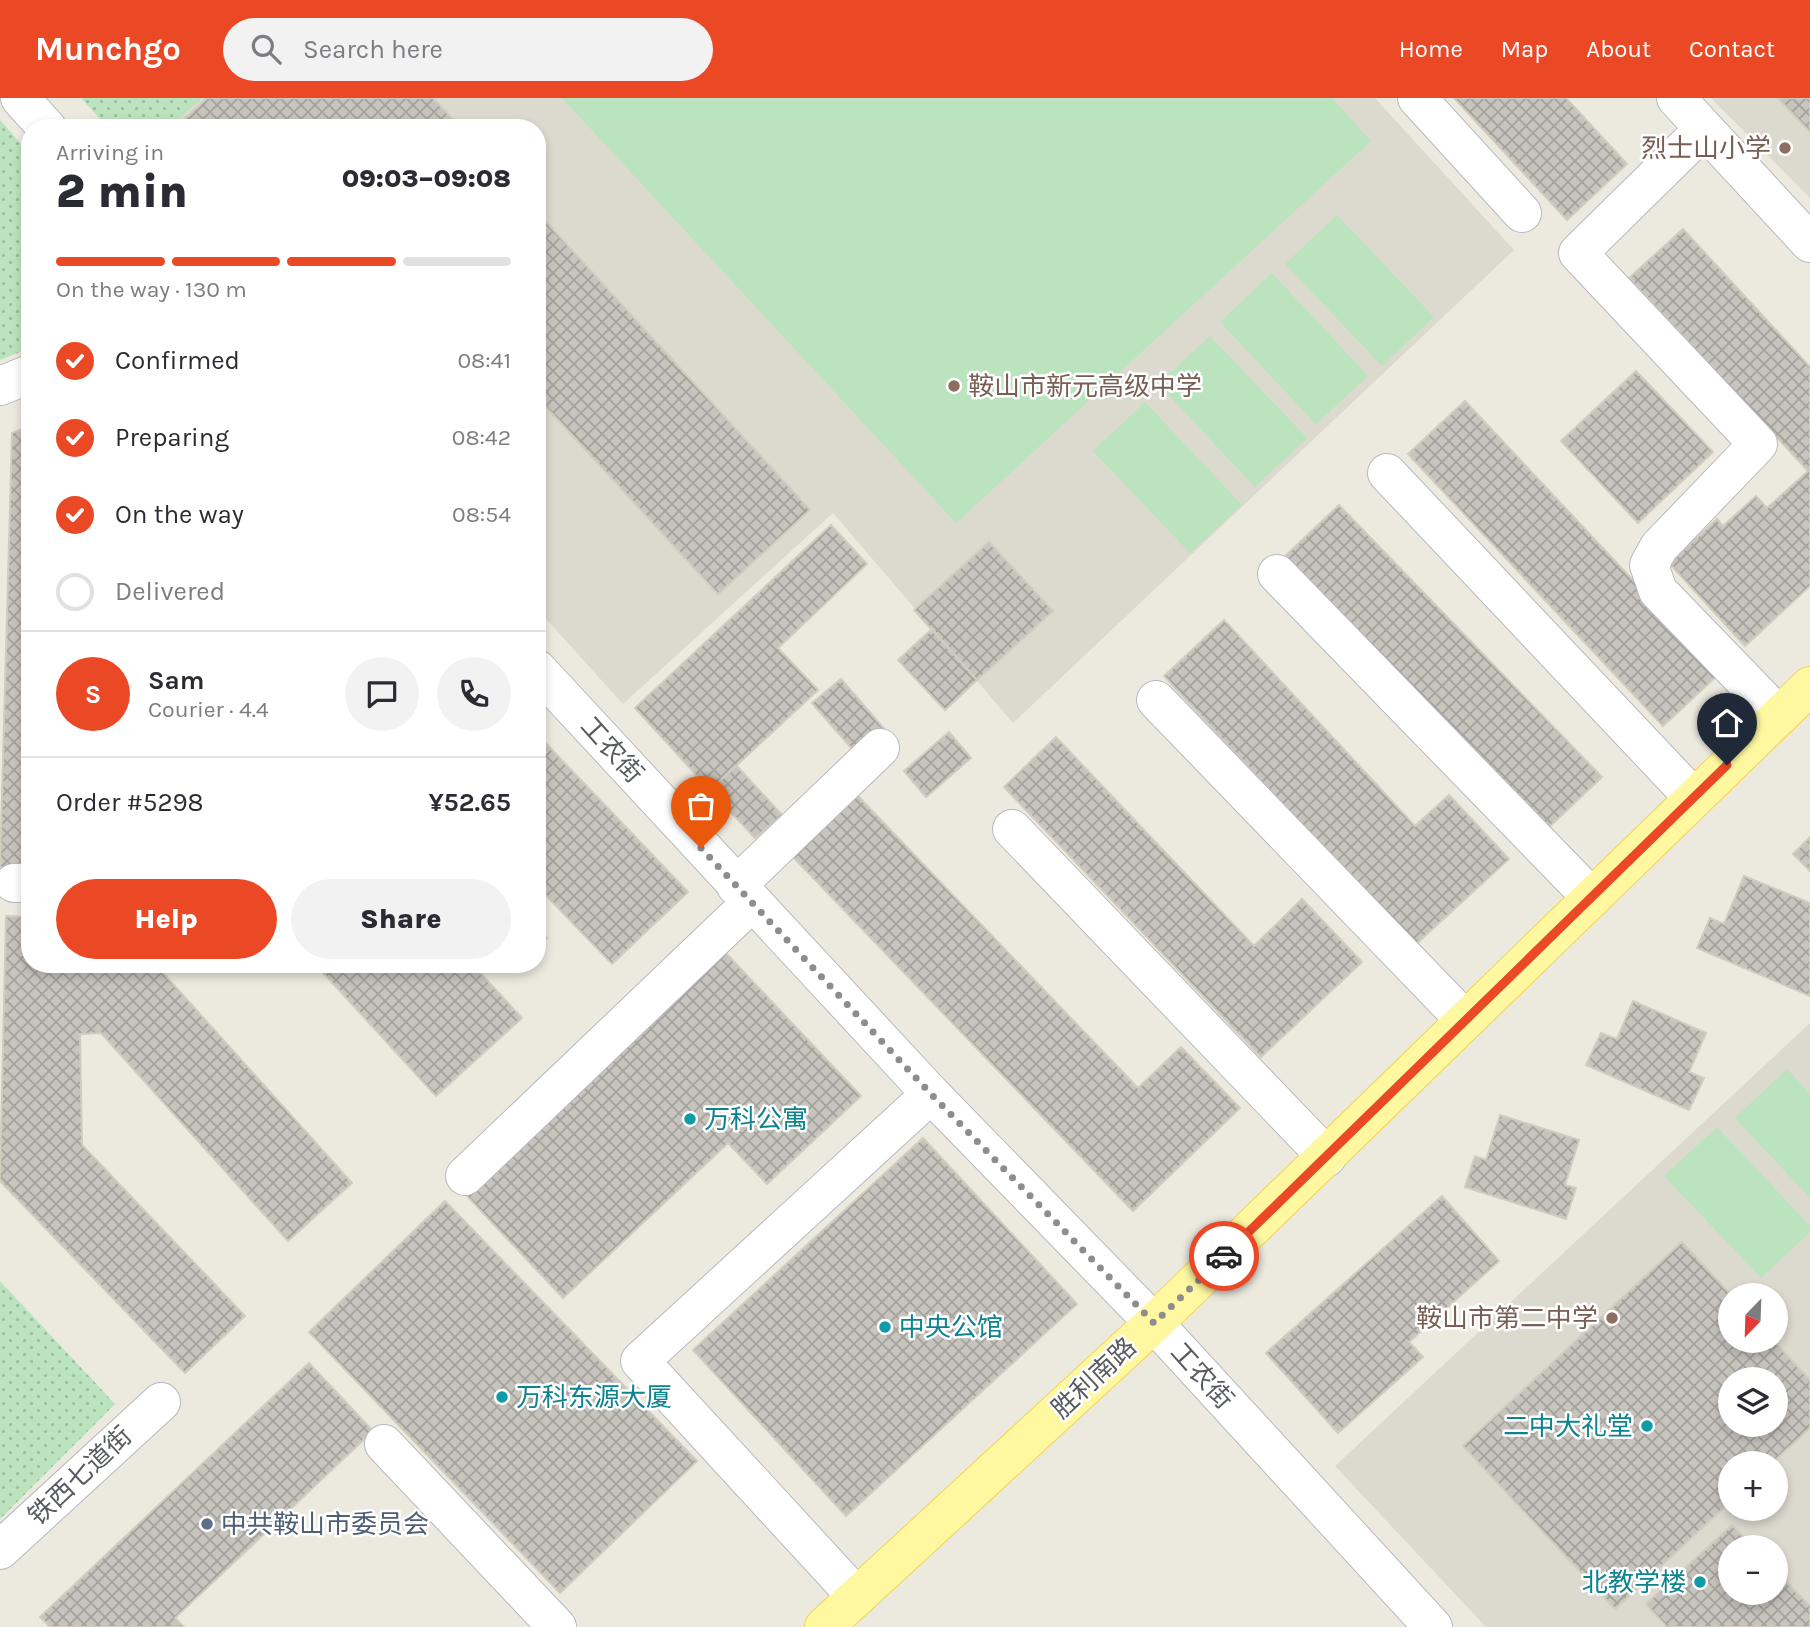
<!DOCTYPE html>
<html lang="en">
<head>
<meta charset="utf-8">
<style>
	body { margin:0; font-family:Karla,"Noto Sans SC",sans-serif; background:#f2f2f3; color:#2b2b33; height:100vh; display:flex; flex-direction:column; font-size:26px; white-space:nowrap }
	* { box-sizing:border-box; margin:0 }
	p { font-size:23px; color:#7c7c81 }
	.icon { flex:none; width:38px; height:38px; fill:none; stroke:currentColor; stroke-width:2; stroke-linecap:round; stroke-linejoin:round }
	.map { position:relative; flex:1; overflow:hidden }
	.side { position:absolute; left:21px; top:21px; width:525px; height:854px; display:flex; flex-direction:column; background:#fff; border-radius:28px; box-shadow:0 4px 10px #0003 }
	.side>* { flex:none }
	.needle { width:46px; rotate:203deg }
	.tools { position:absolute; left:1718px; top:1185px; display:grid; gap:14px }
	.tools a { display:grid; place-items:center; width:70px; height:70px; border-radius:50%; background:#fff; box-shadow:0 4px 10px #0003; font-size:35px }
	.pin { position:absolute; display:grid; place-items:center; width:60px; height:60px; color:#fff; margin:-72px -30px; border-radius:50% 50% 50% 0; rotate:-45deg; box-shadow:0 0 7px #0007 }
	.pin .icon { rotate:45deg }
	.courier { position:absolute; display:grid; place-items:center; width:70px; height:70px; margin:-35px; border:5px solid #eb4826; border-radius:50%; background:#fff; color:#222; box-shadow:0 2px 9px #0007 }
	.headline em { font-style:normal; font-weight:800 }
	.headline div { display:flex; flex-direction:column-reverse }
	.headline { display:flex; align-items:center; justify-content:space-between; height:119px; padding:0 35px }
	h1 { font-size:46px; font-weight:800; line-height:52px }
	.bar { display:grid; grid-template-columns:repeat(4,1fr); gap:10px 7px; align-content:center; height:84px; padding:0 35px }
	.bar i { height:9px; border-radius:5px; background:#e1e1e2 }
	.bar .current { background:#eb4826 }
	.bar p { grid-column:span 4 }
	.line { display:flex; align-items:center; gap:18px; padding:0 35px; border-top:2px solid #e1e1e2 }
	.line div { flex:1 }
	.round { display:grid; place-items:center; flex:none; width:74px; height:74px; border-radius:37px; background:#f2f2f3 }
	ol { padding:0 35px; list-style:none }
	li { display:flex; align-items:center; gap:21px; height:77px }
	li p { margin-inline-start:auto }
	li .icon { padding:7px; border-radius:50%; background:#eb4826; color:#fff; stroke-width:4 }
	li:last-child { color:#7c7c81 }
	li i { width:38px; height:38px; border:4px solid #e1e1e2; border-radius:50% }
	.cta { display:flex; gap:14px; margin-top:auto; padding:14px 35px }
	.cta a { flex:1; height:80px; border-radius:42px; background:#eb4826; color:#fff; font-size:28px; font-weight:800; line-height:80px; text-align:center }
	.cta a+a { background:#f2f2f3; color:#2b2b33 }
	header { display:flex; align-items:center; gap:42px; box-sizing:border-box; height:98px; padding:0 35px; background:#eb4826; color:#fff }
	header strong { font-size:33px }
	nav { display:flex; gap:38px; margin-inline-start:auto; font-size:24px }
	.search { width:490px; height:63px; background:#f2f2f3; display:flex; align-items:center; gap:18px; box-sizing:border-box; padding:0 24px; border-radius:38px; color:#7c7c81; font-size:26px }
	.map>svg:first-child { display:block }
</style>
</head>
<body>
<header>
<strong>Munchgo</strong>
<div class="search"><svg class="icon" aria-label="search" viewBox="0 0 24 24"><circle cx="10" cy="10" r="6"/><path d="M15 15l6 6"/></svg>Search here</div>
<nav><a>Home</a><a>Map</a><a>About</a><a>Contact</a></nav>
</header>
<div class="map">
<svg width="1810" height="1529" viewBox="0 0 1810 1529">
	<defs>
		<pattern id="grass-dots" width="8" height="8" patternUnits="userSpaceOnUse" patternTransform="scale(1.75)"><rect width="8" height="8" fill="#bbe4be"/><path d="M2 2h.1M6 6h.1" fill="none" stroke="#9bbc9e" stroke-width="1.8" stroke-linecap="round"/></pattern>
		<pattern id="building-cross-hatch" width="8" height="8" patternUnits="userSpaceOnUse" patternTransform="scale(1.75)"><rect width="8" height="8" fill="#c7c4bd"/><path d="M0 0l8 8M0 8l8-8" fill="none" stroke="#a4a29d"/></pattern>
	</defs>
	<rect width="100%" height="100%" fill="#eceadf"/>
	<!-- education -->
	<path fill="#dcd9ce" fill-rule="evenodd" d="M202,0H1375L1514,152L1013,625L833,415L623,606L537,511V30H169Z
		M1711,0H1810V100Z
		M1810,925V1529H1486L1335,1368ZM1731,1197H1776V1242H1731ZM1731,1281H1776V1326H1731ZM1731,1365H1776V1410H1731ZM1731,1449H1776V1494H1731Z"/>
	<!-- grass -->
	<path fill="url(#grass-dots)" d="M81,0H202L169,30H108Z
		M0,22L30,56V250L0,262Z
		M0,1183L115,1306L0,1421Z"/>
	<!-- park -->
	<path fill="#bbe4be" d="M562,0H1332L1371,43L956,425Z
		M1337,117L1434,219L1382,268L1285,166Z
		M1272,175L1368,278L1316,326L1220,224Z
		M1210,238L1307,340L1255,389L1158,286Z
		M1145,304L1242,407L1190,455L1093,353Z
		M1787,971L1810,996V1100L1735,1020Z
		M1717,1029L1810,1128V1134L1761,1180L1664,1078Z"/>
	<!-- building -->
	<path fill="url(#building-cross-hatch)" stroke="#d0ccbe" stroke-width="2" fill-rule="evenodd" d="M207,0H433L461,30H175Z
		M1454,0H1566L1627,66L1567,122Z
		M1778,0H1810V34Z
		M537,114L810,412L718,496L537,299Z
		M1683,131L1810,269V488L1745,548L1669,465L1717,421L1723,428L1756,398L1767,410L1808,373L1629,180Z
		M1636,273L1713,354L1638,425L1561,343Z
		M1465,303L1720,575L1663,628L1408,356Z
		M30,328V770L0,769L12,335Z
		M1339,407L1602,679L1546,732L1283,460Z
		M831,427L867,466L778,550L818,592L710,692L635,610Z
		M989,444L1053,513L977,582L914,512Z
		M1224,522L1415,728L1449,697L1509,761L1414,848L1164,578Z
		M932,531L977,582L945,612L898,562Z
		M841,581L887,634L859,659L812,605Z
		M949,634L971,660L926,699L904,673Z
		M537,636L688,794L612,866L537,788Z
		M1056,639L1254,848L1302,801L1362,864L1261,959L1004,689Z
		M736,667L782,717L755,740L710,692Z
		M856,696L1138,990L1181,949L1240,1010L1133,1113L792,758Z
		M1810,739V773L1793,756Z
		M1744,778L1810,805V898L1697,850L1710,820L1724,826Z
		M6,818L30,819V866H155L352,1085L288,1143L101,935L80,936L82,1047L245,1218L185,1275L0,1083Z
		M537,830L547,840L537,849Z
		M724,853L861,998L767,1086L728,1045L563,1200L465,1096Z
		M315,866H472L522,920L436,998Z
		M503,866H519L511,874Z
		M1633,903L1706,935L1689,974L1704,980L1689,1012L1586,967L1601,935L1617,941Z
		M1500,1017L1579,1042L1565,1087L1576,1090L1566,1121L1465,1089L1475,1058L1486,1062Z
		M923,1040L1077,1206L846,1418L693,1252Z
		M1442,1098L1499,1163L1409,1244L1423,1259L1338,1335L1266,1255Z
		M445,1103L697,1363L560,1495L309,1234Z
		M1682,1144L1731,1197V1242H1773L1810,1282V1330L1772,1365H1731V1403L1615,1511L1463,1348ZM1731,1281H1776V1326H1731Z
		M309,1265L373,1333L175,1520L184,1529H50L40,1519Z
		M1732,1427L1753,1449H1731V1494H1776V1473L1810,1508V1529H1667L1646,1506Z"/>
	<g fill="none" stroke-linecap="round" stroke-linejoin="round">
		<!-- minor casing -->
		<g stroke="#b7b9bf" stroke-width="40">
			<path id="minor" d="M20,0L47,30
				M1417,0L1522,115
				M1676,0L1810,145
				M1704,31L1578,155L1758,346L1659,449L1649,467L1658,493L1779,618
				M0,288L30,276
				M1387,375L1693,699
				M1277,476L1592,800
				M537,571L931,996L1154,1225L1433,1529
				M1156,602L1464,921
				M1012,731L1327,1059
				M14,785H30
				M736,788L880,650
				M465,1078L751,805
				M384,1346L557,1529
				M0,1452L161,1304
				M857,1499L640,1263L931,996"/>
		</g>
		<!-- major casing -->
		<g stroke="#f3d452" stroke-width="40">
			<path id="major" d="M824,1529L1154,1225L1810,588"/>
		</g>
		<!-- minor -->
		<use href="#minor" stroke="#fff" stroke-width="38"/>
		<!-- major -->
		<use href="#major" stroke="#fff8a1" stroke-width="38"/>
	</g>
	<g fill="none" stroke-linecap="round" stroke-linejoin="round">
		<!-- done -->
		<path stroke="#8c8d8d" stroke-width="7" stroke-dasharray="0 12.6" d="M701,750L931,996L1154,1225L1224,1158"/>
		<!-- route -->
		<path stroke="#eb4826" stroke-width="9" d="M1224,1158L1727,667"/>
	</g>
	<!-- markers -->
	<g fill="#8d6e63" stroke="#fff" stroke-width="2.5">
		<circle cx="1785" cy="50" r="7"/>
		<circle cx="954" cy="288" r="7"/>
		<circle cx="1612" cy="1220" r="7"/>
	</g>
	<g fill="#0f9aa8" stroke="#fff" stroke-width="2.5">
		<circle cx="690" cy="1021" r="7"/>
		<circle cx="885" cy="1229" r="7"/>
		<circle cx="502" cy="1299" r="7"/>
		<circle cx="1647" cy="1328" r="7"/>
		<circle cx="1700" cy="1484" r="7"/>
	</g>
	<circle fill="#5c6f8a" stroke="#fff" stroke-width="2.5" cx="207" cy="1426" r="7"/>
	<g text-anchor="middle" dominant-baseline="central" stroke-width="5" stroke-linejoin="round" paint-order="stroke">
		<!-- education labels -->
		<g font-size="26" fill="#785e54" stroke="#fff" text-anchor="end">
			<text x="1771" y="50">烈士山小学</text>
			<text x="968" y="288" text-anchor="start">鞍山市新元高级中学</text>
			<text x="1598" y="1220">鞍山市第二中学</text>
		</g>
		<!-- street labels -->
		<g font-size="26" fill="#585b61" stroke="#fff">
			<text transform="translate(612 652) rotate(48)">工农街</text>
			<text transform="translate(1202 1278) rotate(48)">工农街</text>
			<text transform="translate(1094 1280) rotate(-43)">胜利南路</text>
			<text transform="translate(80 1378) rotate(-43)">铁西七道街</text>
		</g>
		<!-- culture labels -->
		<g font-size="26" fill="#0d838f" stroke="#fff" text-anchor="start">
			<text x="704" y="1021">万科公寓</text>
			<text x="899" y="1229">中央公馆</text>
			<text x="516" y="1299">万科东源大厦</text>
			<text x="1633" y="1328" text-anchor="end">二中大礼堂</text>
			<text x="1686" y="1484" text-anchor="end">北教学楼</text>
		</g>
		<!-- service labels -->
		<g font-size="26" fill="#4e5e75" stroke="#fff" text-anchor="start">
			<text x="221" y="1426">中共鞍山市委员会</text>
		</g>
	</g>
</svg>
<div class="tools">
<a><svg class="needle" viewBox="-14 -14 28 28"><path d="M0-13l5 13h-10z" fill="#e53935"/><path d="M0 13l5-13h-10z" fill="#7c7c81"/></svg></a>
<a><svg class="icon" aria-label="layers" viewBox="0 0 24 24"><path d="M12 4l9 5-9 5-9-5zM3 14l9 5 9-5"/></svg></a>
<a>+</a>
<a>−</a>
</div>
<div class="pin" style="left:701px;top:750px;background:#ea580c"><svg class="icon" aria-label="bag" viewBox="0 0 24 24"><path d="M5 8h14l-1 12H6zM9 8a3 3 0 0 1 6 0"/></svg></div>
<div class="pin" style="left:1727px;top:667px;background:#1f2937"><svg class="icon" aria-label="home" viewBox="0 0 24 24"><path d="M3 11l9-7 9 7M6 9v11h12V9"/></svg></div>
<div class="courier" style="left:1224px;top:1158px"><svg class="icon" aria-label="car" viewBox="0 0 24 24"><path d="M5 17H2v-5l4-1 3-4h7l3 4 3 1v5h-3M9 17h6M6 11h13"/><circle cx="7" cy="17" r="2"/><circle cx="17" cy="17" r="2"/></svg></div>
<section class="side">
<div class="headline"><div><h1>2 min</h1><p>Arriving in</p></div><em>09:03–09:08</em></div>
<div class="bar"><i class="current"></i><i class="current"></i><i class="current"></i><i></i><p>On the way · 130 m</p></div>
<ol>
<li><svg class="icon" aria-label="check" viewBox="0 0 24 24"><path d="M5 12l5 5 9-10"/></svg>Confirmed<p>08:41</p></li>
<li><svg class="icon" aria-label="check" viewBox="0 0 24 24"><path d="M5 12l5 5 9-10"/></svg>Preparing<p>08:42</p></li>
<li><svg class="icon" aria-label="check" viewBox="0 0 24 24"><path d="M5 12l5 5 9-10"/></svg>On the way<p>08:54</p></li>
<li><i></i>Delivered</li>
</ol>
<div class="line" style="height:126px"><b class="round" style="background:#eb4826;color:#fff">S</b><div><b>Sam</b><p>Courier · 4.4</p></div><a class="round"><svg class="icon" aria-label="chat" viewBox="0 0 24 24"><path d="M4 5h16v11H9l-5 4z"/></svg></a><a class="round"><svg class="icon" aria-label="phone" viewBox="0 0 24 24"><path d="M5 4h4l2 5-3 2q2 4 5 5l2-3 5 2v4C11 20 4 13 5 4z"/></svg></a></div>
<div class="line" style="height:91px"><div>Order #5298</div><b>¥52.65</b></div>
<div class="cta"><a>Help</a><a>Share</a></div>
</section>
</div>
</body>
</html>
